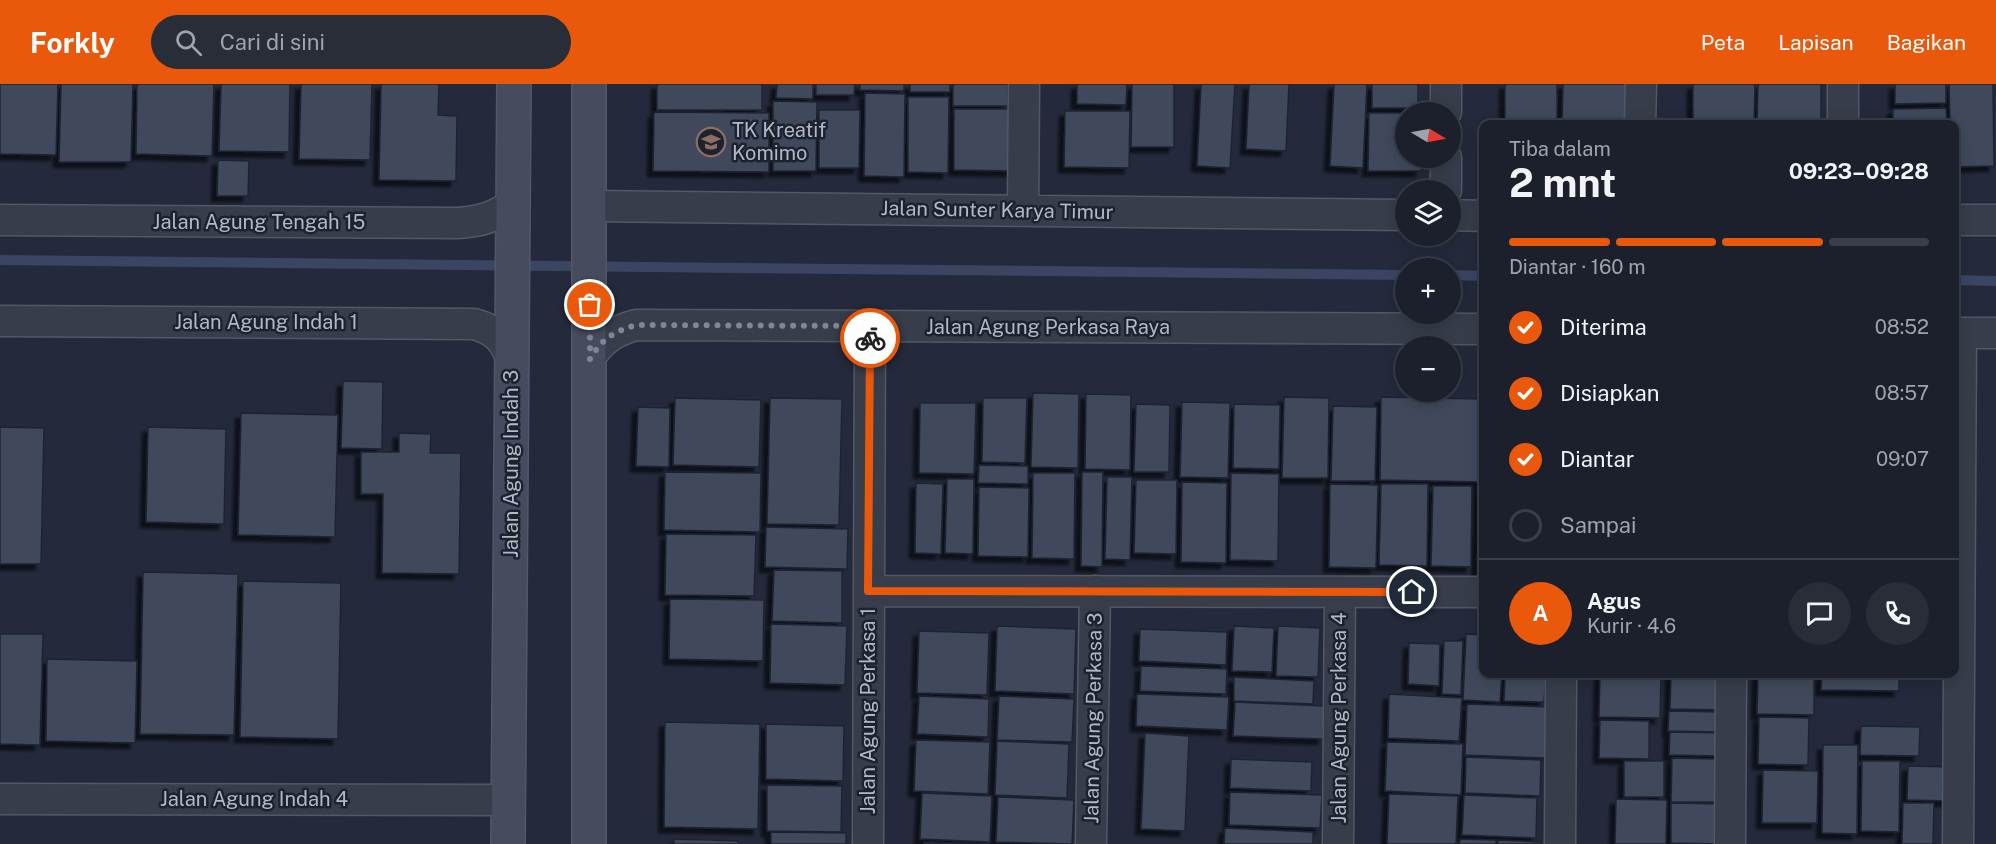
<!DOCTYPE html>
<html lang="id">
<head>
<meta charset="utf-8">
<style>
	body { margin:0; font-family:"Public Sans",sans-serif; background:#282d38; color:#f1f3f6; height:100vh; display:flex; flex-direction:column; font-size:22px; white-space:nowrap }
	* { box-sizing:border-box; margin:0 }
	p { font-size:20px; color:#a0a3a9 }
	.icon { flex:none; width:33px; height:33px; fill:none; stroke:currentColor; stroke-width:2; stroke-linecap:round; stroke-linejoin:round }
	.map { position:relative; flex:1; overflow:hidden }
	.panel { position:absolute; left:1479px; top:36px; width:480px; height:558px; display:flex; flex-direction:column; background:#1b202c; border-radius:12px; box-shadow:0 3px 15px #0003,0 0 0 2px #393e48 }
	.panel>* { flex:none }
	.needle { width:39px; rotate:100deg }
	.controls { position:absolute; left:1395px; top:18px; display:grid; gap:12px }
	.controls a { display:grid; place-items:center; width:66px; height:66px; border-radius:50%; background:#1b202c; box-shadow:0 3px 15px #0003,0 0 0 2px #393e48; font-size:30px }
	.pin { position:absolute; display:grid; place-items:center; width:51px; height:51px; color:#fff; margin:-26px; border:3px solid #fff; border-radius:50%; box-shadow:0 2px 6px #0007 }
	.courier { position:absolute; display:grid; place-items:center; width:60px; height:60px; margin:-30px; border:4px solid #ea580c; border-radius:50%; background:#fff; color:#222; box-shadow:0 2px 8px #0007 }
	.overview em { font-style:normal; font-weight:700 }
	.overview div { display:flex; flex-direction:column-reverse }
	.overview { display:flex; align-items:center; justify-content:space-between; height:102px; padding:0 30px }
	h1 { font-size:39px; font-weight:700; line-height:45px }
	.bar { display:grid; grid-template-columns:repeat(4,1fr); gap:9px 6px; align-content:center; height:72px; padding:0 30px }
	.bar i { height:8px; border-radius:4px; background:#393e48 }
	.bar .selected { background:#ea580c }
	.bar p { grid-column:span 4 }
	.line { display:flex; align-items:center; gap:15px; padding:0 30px; border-top:2px solid #393e48 }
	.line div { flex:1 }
	.round { display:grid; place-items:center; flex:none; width:63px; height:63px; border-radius:32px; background:#282d38 }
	ol { padding:0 30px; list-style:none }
	li { display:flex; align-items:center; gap:18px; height:66px }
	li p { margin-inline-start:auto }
	li .icon { padding:6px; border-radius:50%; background:#ea580c; color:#fff; stroke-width:4 }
	li:last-child { color:#a0a3a9 }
	li i { width:33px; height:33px; border:3px solid #393e48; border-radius:50% }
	header { display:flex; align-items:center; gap:36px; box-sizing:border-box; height:84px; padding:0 30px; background:#ea580c; color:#fff }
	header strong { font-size:28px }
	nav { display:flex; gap:33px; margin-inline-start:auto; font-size:21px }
	.search { width:420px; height:54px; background:#282d38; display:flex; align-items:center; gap:15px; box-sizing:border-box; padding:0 21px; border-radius:33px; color:#a0a3a9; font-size:22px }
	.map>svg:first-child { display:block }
</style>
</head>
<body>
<header>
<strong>Forkly</strong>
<div class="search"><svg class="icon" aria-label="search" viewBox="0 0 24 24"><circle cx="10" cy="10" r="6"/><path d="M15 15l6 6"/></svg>Cari di sini</div>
<nav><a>Peta</a><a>Lapisan</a><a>Bagikan</a></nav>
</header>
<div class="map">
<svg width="1996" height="760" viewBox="0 0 1996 760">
	<defs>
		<filter id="shadow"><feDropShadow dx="-5.5" dy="5.5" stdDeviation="1.5" flood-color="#0009"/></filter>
	</defs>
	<rect width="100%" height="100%" fill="#242a3b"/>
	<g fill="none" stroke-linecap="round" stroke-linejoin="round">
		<!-- stream -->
		<path stroke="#394563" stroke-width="10" d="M0,176L1406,191
			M1450,191L1484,192
			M1954,196L1996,197"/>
	</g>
	<!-- building -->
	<path fill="#40485b" stroke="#1f2432" stroke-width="1.5" filter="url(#shadow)" d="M0,0H58L56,71L0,70Z
		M61,0H133L131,78H59Z
		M137,0H214L212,72L136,70Z
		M221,0H290L289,68L219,67Z
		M301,0H372L370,76L299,75Z
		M381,0H439L438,31L457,32L456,97L379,96Z
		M657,0H762V26H657Z
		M777,0H813V15L776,14Z
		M816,0H855L854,11H816Z
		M860,0H904V7L860,6Z
		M910,0H950V8H910Z
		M953,0H1008V22H953Z
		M1077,0H1127L1126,21L1077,20Z
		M1132,0H1174V63H1131Z
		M1201,0H1235L1230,84L1197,82Z
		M1249,0H1289L1286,67L1246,65Z
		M1334,0H1367L1363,84L1330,82Z
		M1372,0H1418V24H1372Z
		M1505,0H1557V40H1505Z
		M1563,0H1629V40H1562Z
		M1693,0H1755L1754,40H1693Z
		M1758,0H1821V40H1757Z
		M1895,0H1946V19L1895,20Z
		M1949,0H1993L1994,82L1954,83V40H1950Z
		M865,9L905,10L904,93L864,92Z
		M908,13H949L948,89L908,88Z
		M773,17L817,18L816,87H773Z
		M1946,24L1947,40H1893V25Z
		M954,25H1013L1012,87L954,86Z
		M819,26H860L859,84H819Z
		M1065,27H1130L1129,84L1064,83Z
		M654,28L769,29V88L653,87Z
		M1369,29H1406V74H1421V87H1368Z
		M218,76L249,77L248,112H217Z
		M343,297L383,298L382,365L341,364Z
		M1033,309L1079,310L1078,384L1031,383Z
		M1086,310L1131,311L1130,386L1085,385Z
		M1284,313L1329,314L1328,394H1282Z
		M1381,313L1484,315V398L1380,396Z
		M675,314L761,316L759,383L673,381Z
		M770,314L842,315L839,441L767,440Z
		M983,314H1027L1025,379L982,378Z
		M1182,318L1230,319L1228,394L1180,393Z
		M920,319H976L974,390L919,389Z
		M1136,320L1170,321L1169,388H1134Z
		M1234,320L1280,321L1279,385L1233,384Z
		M1333,322L1377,323L1375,397H1331Z
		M638,323L670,324L669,383L636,382Z
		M241,329L338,331L335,453L238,451Z
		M0,343L44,344L41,480H0Z
		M148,343L226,345L224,440L146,438Z
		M399,349L431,350L430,369H461L459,490L382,489L383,410H361V368H399Z
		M979,381L1028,382V400L978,399Z
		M665,388L761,389L760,448L664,446Z
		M1082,388H1103L1102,483L1081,482Z
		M1033,389H1075L1074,475L1032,474Z
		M1231,389L1279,390L1278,477L1230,476Z
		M1107,393H1132L1130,476L1105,475Z
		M947,395H974L973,470L945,469Z
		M1136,396H1177L1176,470L1134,469Z
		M1182,398L1227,399L1226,479L1181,478Z
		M916,399L943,400L941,470L915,469Z
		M1330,400L1378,401L1376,484L1329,483Z
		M1381,400H1428L1427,482L1379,481Z
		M1479,400H1484V500H1477Z
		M1433,402H1472L1471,483L1431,482Z
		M979,403L1029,404L1028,473L978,472Z
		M766,443L848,445L847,485L765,483Z
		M666,450L756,451L754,512L665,511Z
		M774,486L842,487V539L772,537Z
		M143,488L238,490L234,651L140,650Z
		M243,497L341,499L338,655L240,653Z
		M670,515L764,516L763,577L669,575Z
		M771,540L847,542L845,601L770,599Z
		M997,542L1076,545L1074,610L995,607Z
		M1234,542L1274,544L1272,588L1232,587Z
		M1278,542L1320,544L1318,593L1276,592Z
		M1140,545L1227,548L1226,581L1139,577Z
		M919,547L989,549L987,611L917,609Z
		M0,550H43L40,661L0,660Z
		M1466,550L1484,551V590H1502L1500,618L1463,616Z
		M1444,557H1463L1461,611L1442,610Z
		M1409,559L1440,560L1439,602L1408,600Z
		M47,575L137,577L135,659L46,657Z
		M1141,582L1227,585L1226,610L1140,607Z
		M1505,590H1546L1544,618L1504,617Z
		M1600,590L1661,591L1660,634L1599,633Z
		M1671,590H1724V626L1670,625Z
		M1758,590H1814V631L1757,630Z
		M1822,590H1899V607L1821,606Z
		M1234,593L1314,597L1313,620L1234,617Z
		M1137,610L1229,613L1227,646L1136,642Z
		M1389,610L1462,614L1459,657L1388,654Z
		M919,612L989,615L988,653L917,650Z
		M999,612L1074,615L1072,658L997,656Z
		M1235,618L1325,622L1323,655L1233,652Z
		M1467,620L1549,623L1546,674L1465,671Z
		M1669,627L1720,628V648L1668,647Z
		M1759,633L1809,634L1808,681L1758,680Z
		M1600,636L1649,637V675L1599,674Z
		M665,638L760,640L758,745L664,743Z
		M766,640L844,642L843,697L766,695Z
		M1861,642L1920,643L1919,672L1860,671Z
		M1670,648L1723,649V672L1669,671Z
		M1145,649L1189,652L1185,747L1141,745Z
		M916,656L990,658L988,710L914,707Z
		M997,657L1069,660L1067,714L995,711Z
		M1387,658L1463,660L1461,711L1385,707Z
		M1823,661H1858L1857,750L1822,749Z
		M1466,673L1541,676L1540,712L1465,709Z
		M1672,674L1717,675V718H1671Z
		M1231,675L1312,678L1311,707L1230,704Z
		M1624,677H1664V713H1624Z
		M1862,677H1900L1899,748L1861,747Z
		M1908,682L1954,683L1953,717L1907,716Z
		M1763,686L1818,687L1817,739H1762Z
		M767,701L842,702L841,748L767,747Z
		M1230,708L1322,711L1320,744L1229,741Z
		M922,709L992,712L990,758L920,755Z
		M1389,710L1458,712L1456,760H1387Z
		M1464,711L1537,714L1536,754L1462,751Z
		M998,713L1074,716L1072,760L996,758Z
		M1616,715L1667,716L1666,760H1615Z
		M1671,719L1722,720V760L1671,759Z
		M1903,719H1934L1933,760H1902Z
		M1225,744L1313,748V760H1224Z
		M771,748L846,749V760H771Z
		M674,755L738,757V760H674Z
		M1460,755L1496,756V760H1459Z
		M1498,756L1541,758V760H1498Z
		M924,758L989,760H924Z"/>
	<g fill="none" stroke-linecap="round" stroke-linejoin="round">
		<!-- street casing -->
		<g stroke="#535866" stroke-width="33">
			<path id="street" d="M1446,0V28
				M1843,0V40
				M1640,40L1641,0
				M1446,74V106
				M589,122L1406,131
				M1023,126L1024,0
				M1450,131L1484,132
				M0,136L458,139C482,137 493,134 513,120
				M1954,136H1996
				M0,237L474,240C496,246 505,256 512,277
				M1954,249H1996
				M589,275C601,256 614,247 636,241L1484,245
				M869,507L1484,508
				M0,715L509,716
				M868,760L870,242
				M1091,760L1095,507
				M1338,760L1340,508
				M1560,760L1561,590
				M1730,760L1731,590
				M1958,760L1961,249"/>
		</g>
		<!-- secondary casing -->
		<g stroke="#535866" stroke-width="36">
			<path id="secondary" d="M508,760L514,0
				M589,760V0"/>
		</g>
		<!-- street -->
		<use href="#street" stroke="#373d4b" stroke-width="30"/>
		<!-- secondary -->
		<use href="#secondary" stroke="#464b5e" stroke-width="33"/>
	</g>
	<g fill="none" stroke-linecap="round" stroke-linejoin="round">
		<!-- done -->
		<path stroke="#818696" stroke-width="6" stroke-dasharray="0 10.8" d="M590,221V275C601,256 614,247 636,241L870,242V254"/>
		<!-- route -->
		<path stroke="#ea580c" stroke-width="8" d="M870,254L868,507L1412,508"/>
	</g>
	<!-- icons -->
	<defs>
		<g id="school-ring" transform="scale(1.5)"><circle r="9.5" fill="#1d2230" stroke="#8d6e63" stroke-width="1.5"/><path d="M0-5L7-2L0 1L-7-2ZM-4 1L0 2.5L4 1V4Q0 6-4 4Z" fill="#8d6e63"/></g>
	</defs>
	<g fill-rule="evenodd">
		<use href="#school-ring" x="711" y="58"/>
	</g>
	<g text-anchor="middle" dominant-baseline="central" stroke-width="5" stroke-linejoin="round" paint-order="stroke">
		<!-- poi labels -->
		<g font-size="20" fill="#b3b8c7" stroke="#1d2230" text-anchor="start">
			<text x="732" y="46">TK Kreatif<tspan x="732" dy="23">Komimo</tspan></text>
		</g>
		<!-- street labels -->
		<g font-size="20" fill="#b3b8c7" stroke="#1d2230">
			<text transform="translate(997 126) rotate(1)">Jalan Sunter Karya Timur</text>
			<text x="259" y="138">Jalan Agung Tengah 15</text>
			<text x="266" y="238">Jalan Agung Indah 1</text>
			<text x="1048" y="243">Jalan Agung Perkasa Raya</text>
			<text transform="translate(511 380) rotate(-90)">Jalan Agung Indah 3</text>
			<text transform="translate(868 627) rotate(-90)">Jalan Agung Perkasa 1</text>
			<text transform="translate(1093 634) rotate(-89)">Jalan Agung Perkasa 3</text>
			<text transform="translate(1339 634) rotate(-90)">Jalan Agung Perkasa 4</text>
			<text x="254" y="715">Jalan Agung Indah 4</text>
		</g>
	</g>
</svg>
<div class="controls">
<a><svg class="needle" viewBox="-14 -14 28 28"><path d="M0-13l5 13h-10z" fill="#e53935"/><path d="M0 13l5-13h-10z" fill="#a0a3a9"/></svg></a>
<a><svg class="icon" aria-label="layers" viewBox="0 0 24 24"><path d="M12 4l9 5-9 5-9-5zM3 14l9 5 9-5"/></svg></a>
<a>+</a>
<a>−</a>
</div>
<div class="pin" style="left:590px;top:221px;background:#ea580c"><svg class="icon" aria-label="bag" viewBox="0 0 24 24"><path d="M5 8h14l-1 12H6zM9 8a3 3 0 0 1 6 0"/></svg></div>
<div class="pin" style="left:1412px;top:508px;background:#1f2937"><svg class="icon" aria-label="home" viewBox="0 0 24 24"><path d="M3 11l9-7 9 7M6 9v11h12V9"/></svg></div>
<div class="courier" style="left:870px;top:254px"><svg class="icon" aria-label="bike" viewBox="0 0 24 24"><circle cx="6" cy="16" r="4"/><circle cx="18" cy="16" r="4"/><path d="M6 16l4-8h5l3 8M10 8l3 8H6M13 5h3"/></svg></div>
<section class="panel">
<div class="overview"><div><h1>2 mnt</h1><p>Tiba dalam</p></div><em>09:23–09:28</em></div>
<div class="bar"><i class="selected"></i><i class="selected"></i><i class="selected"></i><i></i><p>Diantar · 160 m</p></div>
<ol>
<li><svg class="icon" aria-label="check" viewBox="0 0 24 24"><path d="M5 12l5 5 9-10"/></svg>Diterima<p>08:52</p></li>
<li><svg class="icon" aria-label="check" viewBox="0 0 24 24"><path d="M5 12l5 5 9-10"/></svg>Disiapkan<p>08:57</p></li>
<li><svg class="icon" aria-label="check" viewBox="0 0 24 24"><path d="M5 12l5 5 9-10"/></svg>Diantar<p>09:07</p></li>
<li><i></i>Sampai</li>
</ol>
<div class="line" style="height:108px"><b class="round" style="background:#ea580c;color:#fff">A</b><div><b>Agus</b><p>Kurir · 4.6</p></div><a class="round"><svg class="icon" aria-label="chat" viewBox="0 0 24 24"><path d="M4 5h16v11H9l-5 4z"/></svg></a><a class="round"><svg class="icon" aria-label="phone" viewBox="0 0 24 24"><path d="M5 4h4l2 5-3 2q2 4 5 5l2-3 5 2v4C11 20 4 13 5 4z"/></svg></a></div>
</section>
</div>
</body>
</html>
